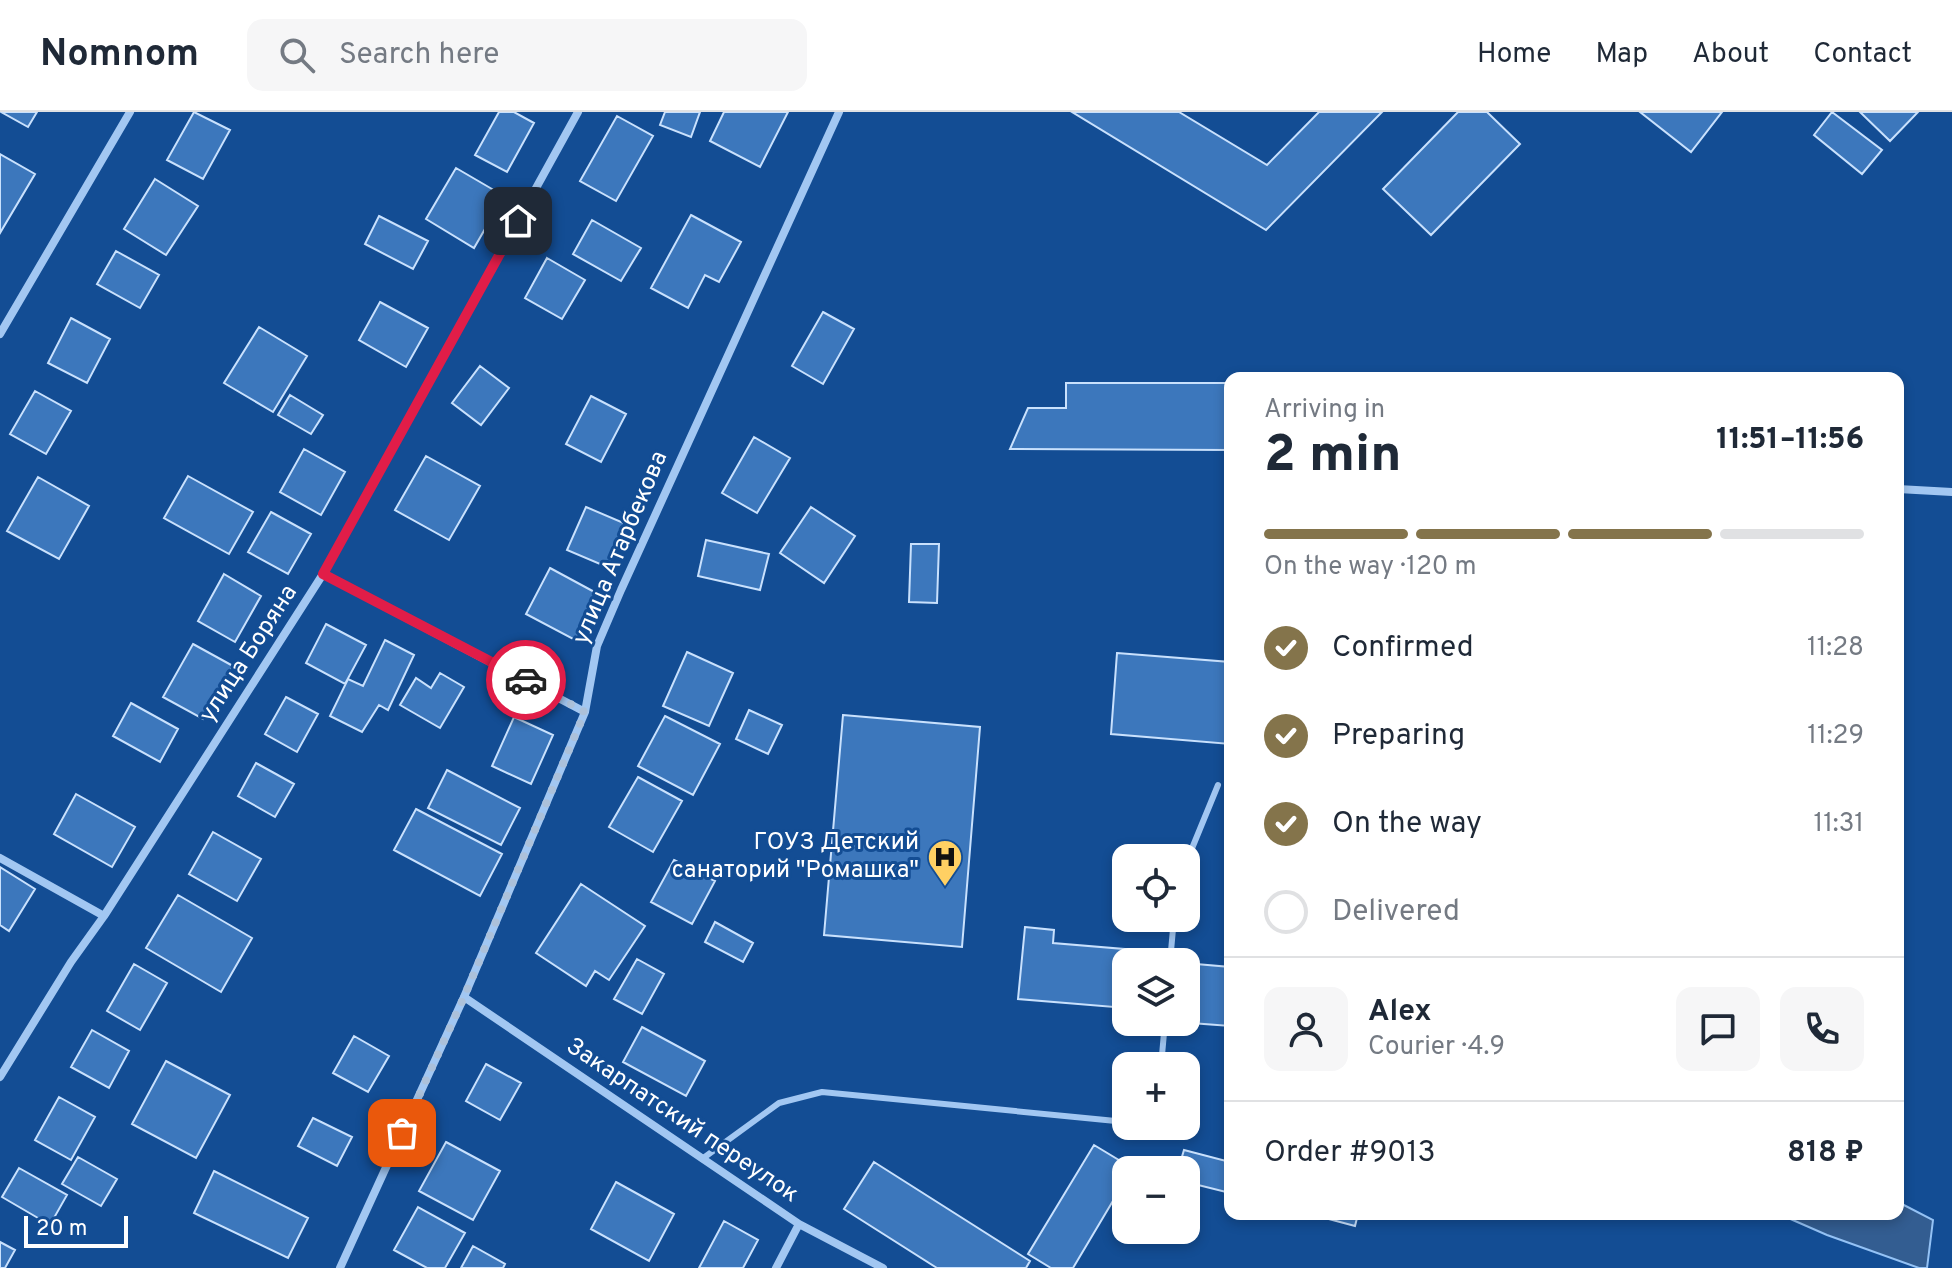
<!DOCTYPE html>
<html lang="en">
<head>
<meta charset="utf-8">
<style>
	body { margin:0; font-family:Overpass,sans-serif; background:#f6f6f7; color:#1f2937; height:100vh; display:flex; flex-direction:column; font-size:30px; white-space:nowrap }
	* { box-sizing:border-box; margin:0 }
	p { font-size:26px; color:#747a83 }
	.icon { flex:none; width:44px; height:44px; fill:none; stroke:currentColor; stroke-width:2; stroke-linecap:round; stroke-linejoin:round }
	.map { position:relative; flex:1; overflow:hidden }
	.sheet { position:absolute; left:1224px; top:260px; width:680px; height:848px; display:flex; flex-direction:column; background:#fff; border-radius:16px; box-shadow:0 4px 12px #0003 }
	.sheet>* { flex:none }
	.controls { position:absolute; left:1112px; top:732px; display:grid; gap:16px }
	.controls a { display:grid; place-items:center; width:88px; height:88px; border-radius:16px; background:#fff; box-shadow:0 4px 12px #0003; font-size:40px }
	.scale { position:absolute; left:24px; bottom:20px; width:104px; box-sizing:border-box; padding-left:8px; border:4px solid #fff; border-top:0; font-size:22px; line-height:28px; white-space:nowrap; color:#fff; -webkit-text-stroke:6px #134d94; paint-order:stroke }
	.pin { position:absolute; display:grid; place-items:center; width:68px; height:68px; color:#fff; margin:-34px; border-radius:16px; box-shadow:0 4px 12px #0006 }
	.courier { position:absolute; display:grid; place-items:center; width:80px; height:80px; margin:-40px; border:6px solid #e11d48; border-radius:50%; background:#fff; color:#222; box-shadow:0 2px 10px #0007 }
	.head em { font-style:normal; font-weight:800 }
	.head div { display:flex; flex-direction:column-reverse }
	.head { display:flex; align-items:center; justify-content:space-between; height:136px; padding:0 40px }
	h1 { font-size:52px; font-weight:800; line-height:60px }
	.bar { display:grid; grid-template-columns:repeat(4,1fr); gap:12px 8px; align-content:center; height:96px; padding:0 40px }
	.bar i { height:10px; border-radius:6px; background:#e0e1e3 }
	.bar .current { background:#84744b }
	.bar p { grid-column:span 4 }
	.line { display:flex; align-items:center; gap:20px; padding:0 40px; border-top:2px solid #e0e1e3 }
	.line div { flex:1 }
	.round { display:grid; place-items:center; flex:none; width:84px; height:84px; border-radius:16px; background:#f6f6f7 }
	ol { padding:0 40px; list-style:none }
	li { display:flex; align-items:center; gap:24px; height:88px }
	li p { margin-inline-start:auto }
	li .icon { padding:8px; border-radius:50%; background:#84744b; color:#fff; stroke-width:4 }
	li:last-child { color:#747a83 }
	li i { width:44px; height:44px; border:4px solid #e0e1e3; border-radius:50% }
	header { display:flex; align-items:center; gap:48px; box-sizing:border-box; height:112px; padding:0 40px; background:#fff; border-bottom:2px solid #e0e1e3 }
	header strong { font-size:38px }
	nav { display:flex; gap:44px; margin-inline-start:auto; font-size:28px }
	.search { width:560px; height:72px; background:#f6f6f7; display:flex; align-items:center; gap:20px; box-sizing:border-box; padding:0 28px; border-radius:16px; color:#747a83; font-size:30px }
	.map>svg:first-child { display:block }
</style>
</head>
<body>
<header>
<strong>Nomnom</strong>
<div class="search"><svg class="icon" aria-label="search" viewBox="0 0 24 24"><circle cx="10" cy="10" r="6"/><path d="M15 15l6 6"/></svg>Search here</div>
<nav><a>Home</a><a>Map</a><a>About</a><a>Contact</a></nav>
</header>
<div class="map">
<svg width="1952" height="1156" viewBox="0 0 1952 1156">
	<rect width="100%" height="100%" fill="#134d94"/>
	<!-- water -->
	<path fill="#335d91" stroke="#94c2f5" stroke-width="2" d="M1898,1090L1933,1108L1927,1156H1919L1827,1123L1779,1102H1898Z"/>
	<!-- building -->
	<path fill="#3c77bc" stroke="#c9e1fd" stroke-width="2" d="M1,0H37L28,15Z
		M194,0L230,18L203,67L167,48Z
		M499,0H514L534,11L507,60L475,43Z
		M665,0H700L691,25L660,13Z
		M724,0H788L760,55L710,29Z
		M1072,0H1179L1267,53L1319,0H1382L1266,118Z
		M1458,0H1487L1520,32L1431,123L1383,77Z
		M1640,0H1722L1691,40Z
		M1832,0L1882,38L1862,62L1814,23Z
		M1860,0H1918L1890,29Z
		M617,4L653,24L616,89L580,69Z
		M0,42L35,62L0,121Z
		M456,56L504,84L474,136L426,107Z
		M155,67L198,94L166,143L124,117Z
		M691,103L741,130L719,170L705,163L688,196L651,176Z
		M379,104L428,129L413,157L365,132Z
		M592,108L641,136L621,169L573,142Z
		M116,139L159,163L140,196L97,172Z
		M547,146L585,168L562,207L525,186Z
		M380,190L428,216L406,255L359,228Z
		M823,200L854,217L823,272L792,254Z
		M71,206L110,227L87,271L48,251Z
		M259,215L307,244L273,300L224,271Z
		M480,254L509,276L481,313L452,291Z
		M1066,271H1230V338L1010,337L1028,296H1066Z
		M35,279L71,299L46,342L10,322Z
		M290,283L323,303L311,322L278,303Z
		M591,284L626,302L601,350L566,332Z
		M754,325L790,346L757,401L722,381Z
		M304,337L345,360L321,403L280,380Z
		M426,344L480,374L449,428L395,398Z
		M188,364L253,400L229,442L164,406Z
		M38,365L89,394L59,447L7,419Z
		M586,395L626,412L607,455L567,438Z
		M811,395L855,424L824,471L780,441Z
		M271,400L311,422L288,462L248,440Z
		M706,428L769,442L760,478L698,464Z
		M911,432H939L937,491L909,490Z
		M550,456L600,483L575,528L526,502Z
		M224,462L261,484L235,530L198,509Z
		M326,512L366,533L345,572L306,551Z
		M385,528L414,543L388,598L379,593L362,620L330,604L348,567L363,574Z
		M193,532L233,554L203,607L163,585Z
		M687,540L733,561L709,614L663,594Z
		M1117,541L1230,550V632L1111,622Z
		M440,561L464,575L440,616L400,593L416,566L431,576Z
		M286,585L318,602L297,640L265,622Z
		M131,591L178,617L160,650L113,624Z
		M749,598L782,613L768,642L736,627Z
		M843,603L980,615L962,835L824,823Z
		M665,604L720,632L693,683L638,654Z
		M514,605L553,623L531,672L492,654Z
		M256,651L294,672L275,705L238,684Z
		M447,658L520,696L501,733L428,696Z
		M638,665L682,689L653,740L609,715Z
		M76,682L135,715L112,755L54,722Z
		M416,697L502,742L480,784L394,738Z
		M213,720L261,747L237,789L189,762Z
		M674,748L715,769L692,812L651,790Z
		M0,755L35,777L9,819L0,813Z
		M581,772L645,814L609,868L595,859L586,874L536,841Z
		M178,783L252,826L221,880L146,836Z
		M715,810L753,831L743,850L705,830Z
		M1025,815L1054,818L1053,831L1160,840L1159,850H1126V896L1018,887Z
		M637,847L664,862L642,902L614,887Z
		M134,852L167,871L140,918L107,899Z
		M1196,852L1230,855V914L1191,911Z
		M642,915L705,949L686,984L623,950Z
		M92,918L129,939L109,976L71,955Z
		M354,924L389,944L368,980L333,961Z
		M166,949L230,983L196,1046L132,1012Z
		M486,952L521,971L500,1008L466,989Z
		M59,985L95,1005L71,1048L35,1028Z
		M313,1006L352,1025L337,1054L298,1034Z
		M446,1030L500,1059L473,1108L419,1079Z
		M1094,1033L1132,1056L1126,1058V1067L1073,1156H1051L1028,1142Z
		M1184,1038L1230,1050V1081L1186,1070V1058H1178Z
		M78,1045L117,1067L101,1094L62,1072Z
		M874,1050L1030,1149L1026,1156H937L844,1097Z
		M19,1056L67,1083L50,1113L2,1085Z
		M214,1059L308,1106L288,1146L194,1101Z
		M616,1070L674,1102L649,1149L591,1117Z
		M418,1095L465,1121L445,1156H427L394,1138Z
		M1310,1102H1358L1355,1114Z
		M724,1109L758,1128L743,1156H699Z
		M0,1130L15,1138L5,1156H0Z
		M473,1134L505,1152L503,1156H461Z"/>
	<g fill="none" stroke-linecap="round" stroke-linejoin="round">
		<!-- lane -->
		<path stroke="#a2c7f2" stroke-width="6" d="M1186,751L1218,673
			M1170,850L1174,806
			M1161,954L1165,910
			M702,1047L779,991L822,980L1126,1010"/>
		<!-- street -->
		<path stroke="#a2c7f2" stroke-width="8" d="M0,222L130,0
			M1898,377L1952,380
			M323,462L585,600
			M0,746L104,804
			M464,885L799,1112L883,1156
			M0,965L71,850L104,804L323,462L578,0
			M340,1156L464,885L585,600L597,534L621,478L839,0
			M776,1156L799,1112"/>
	</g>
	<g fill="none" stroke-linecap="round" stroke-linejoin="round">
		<!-- done -->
		<path stroke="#acc1da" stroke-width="8" stroke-dasharray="0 14.4" d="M402,1021L464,885L585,600L526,568"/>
		<!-- route -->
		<path stroke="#e11d48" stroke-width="10" d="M518,109L323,462L526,568"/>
	</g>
	<!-- icons -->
	<defs>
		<g id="hospital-pin" transform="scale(1.8)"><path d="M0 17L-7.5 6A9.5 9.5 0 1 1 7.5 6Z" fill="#ffd063" stroke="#134d94"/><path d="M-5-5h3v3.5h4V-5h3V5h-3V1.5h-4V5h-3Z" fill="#111"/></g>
	</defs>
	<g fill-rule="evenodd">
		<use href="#hospital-pin" x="945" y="745"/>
	</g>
	<g text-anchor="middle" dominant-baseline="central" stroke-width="6" stroke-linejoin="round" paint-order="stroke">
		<!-- street labels -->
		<g font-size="24" fill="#fff" stroke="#134d94">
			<text transform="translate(621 436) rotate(-67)">улица Атарбекова</text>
			<text transform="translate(249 542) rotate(-57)">улица Боряна</text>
			<text transform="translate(682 1009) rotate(34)">Закарпатский переулок</text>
		</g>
		<!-- poi labels -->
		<g font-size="24" fill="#fff" stroke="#134d94" text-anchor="end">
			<text x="919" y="731">ГОУЗ Детский<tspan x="919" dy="28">санаторий "Ромашка"</tspan></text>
		</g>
	</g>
</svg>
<div class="controls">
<a><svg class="icon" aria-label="locate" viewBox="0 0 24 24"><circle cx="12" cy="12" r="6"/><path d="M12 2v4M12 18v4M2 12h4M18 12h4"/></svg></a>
<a><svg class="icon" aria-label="layers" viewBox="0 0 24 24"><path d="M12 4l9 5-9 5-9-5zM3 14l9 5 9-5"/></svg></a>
<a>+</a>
<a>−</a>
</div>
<div class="scale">20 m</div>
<div class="pin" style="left:402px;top:1021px;background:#ea580c"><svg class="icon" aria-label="bag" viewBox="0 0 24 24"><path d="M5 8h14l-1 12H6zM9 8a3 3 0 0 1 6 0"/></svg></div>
<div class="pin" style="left:518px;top:109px;background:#1f2937"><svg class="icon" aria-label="home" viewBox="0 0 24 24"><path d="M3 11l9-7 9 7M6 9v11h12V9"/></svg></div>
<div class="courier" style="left:526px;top:568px"><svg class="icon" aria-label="car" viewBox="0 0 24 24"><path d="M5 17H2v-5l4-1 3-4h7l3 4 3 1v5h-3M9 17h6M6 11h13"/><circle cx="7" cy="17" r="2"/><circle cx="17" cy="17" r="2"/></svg></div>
<section class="sheet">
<div class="head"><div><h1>2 min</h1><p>Arriving in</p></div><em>11:51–11:56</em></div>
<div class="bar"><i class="current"></i><i class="current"></i><i class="current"></i><i></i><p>On the way · 120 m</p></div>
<ol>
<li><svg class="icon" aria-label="check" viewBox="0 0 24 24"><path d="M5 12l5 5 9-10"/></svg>Confirmed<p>11:28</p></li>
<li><svg class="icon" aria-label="check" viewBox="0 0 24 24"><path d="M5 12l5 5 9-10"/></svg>Preparing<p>11:29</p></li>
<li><svg class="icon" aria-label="check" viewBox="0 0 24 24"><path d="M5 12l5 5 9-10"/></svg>On the way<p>11:31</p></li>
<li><i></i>Delivered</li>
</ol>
<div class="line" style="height:144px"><a class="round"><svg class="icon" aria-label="person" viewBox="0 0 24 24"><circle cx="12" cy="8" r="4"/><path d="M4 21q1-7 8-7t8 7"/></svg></a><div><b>Alex</b><p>Courier · 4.9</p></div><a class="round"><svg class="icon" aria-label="chat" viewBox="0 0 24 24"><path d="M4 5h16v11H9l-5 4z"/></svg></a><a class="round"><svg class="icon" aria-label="phone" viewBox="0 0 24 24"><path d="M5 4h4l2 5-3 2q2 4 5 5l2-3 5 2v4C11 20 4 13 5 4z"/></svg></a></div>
<div class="line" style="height:104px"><div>Order #9013</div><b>818 ₽</b></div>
</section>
</div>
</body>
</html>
